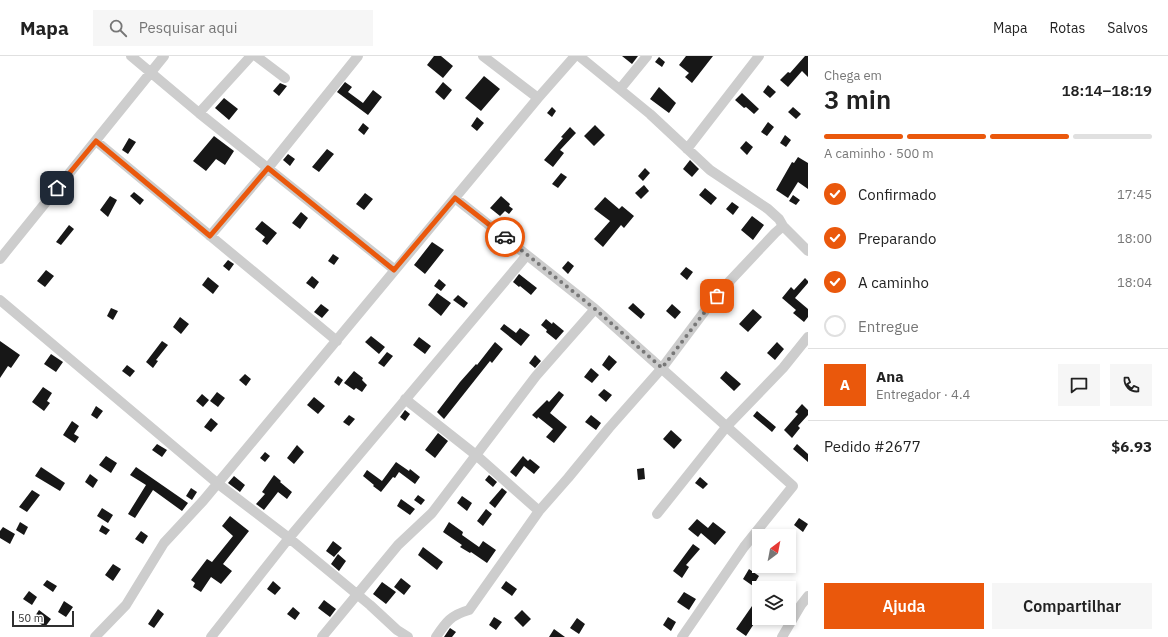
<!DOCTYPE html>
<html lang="pt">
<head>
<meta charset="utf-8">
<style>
	body { margin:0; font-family:"IBM Plex Sans",sans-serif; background:#f6f6f6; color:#222; height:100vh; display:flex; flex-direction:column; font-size:15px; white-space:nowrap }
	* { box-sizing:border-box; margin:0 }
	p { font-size:13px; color:#767676 }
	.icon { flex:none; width:22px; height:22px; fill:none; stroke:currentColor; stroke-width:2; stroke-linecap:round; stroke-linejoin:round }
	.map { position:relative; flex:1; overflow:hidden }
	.drawer { display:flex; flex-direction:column; background:#fff; width:360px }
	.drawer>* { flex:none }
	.needle { width:26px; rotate:32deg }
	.fabs { position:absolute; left:752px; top:473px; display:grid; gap:8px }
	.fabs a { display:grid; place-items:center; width:44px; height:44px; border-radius:0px; background:#fff; box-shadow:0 2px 6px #0003; font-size:20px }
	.scale { position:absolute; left:12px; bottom:10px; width:62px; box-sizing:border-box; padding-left:4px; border:2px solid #303030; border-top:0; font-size:11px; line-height:14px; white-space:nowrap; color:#303030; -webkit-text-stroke:3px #fff; paint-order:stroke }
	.pin { position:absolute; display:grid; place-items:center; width:34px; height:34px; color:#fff; margin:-17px; border-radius:8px; box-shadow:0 2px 6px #0006 }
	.courier { position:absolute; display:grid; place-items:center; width:40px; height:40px; margin:-20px; border:3px solid #ea580c; border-radius:50%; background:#fff; color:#222; box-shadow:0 1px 5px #0007 }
	.overview em { font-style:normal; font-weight:600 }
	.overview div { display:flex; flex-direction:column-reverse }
	.overview { display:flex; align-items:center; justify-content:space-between; height:68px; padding:0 16px }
	h1 { font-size:26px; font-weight:600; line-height:30px }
	.bar { display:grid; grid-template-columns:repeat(4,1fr); gap:6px 4px; align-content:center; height:48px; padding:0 16px }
	.bar i { height:5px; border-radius:3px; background:#e0e0e0 }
	.bar .active { background:#ea580c }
	.bar p { grid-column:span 4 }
	.line { display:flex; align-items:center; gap:10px; padding:0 16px; border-top:1px solid #e0e0e0 }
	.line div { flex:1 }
	.round { display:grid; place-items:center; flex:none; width:42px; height:42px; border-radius:0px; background:#f6f6f6 }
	ol { padding:0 16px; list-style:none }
	li { display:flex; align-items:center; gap:12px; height:44px }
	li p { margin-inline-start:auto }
	li .icon { padding:4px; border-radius:50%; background:#ea580c; color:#fff; stroke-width:4 }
	li:last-child { color:#767676 }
	li i { width:22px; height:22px; border:2px solid #e0e0e0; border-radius:50% }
	.cta { display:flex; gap:8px; margin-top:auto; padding:8px 16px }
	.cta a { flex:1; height:46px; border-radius:0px; background:#ea580c; color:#fff; font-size:16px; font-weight:600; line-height:46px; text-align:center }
	.cta a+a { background:#f6f6f6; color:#222 }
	header { display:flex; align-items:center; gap:24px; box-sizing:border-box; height:56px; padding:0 20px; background:#fff; border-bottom:1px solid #e0e0e0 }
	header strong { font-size:19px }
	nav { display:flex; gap:22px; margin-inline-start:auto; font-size:14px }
	.search { width:280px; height:36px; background:#f6f6f6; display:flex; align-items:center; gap:10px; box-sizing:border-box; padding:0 14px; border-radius:0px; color:#767676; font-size:15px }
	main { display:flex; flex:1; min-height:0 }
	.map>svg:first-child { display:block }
</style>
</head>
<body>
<header>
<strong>Mapa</strong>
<div class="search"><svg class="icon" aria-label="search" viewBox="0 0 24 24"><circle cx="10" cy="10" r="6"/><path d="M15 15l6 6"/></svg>Pesquisar aqui</div>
<nav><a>Mapa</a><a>Rotas</a><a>Salvos</a></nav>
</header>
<main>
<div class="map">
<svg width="808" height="581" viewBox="0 0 808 581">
	<rect width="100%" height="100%" fill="#fff"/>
	<!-- building -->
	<path fill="#171717" d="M434,0H441L453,10L443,22L427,9Z
		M622,0H638L632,8Z
		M686,0H713L692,27L685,21L689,17L679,9Z
		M805,0H808V21L802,15L788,31L780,24L788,16L790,17Z
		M659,1L665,6L662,11L655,6Z
		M484,20L500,33L481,55L465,42Z
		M345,26L352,31L348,36L363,47L373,34L382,41L368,59L337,36Z
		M443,26L452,34L444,44L435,36Z
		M280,27L287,30L279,40L273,35Z
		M768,29L776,36L770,42L763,36Z
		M659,31L676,47L669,57L650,43Z
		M742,37L759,53L754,58L746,51L744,52L735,44Z
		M224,42L238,53L229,64L215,52Z
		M552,51L556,55L552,61L547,57Z
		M793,51L801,58L796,63L788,56Z
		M477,61L484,67L477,75L471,70Z
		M768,66L774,71L767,80L761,76Z
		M363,67L369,72L364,79L358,74Z
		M595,69L605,79L594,90L584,80Z
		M570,71L576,77L560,94L564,97L553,111L544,104L563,82L561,81Z
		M785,79L791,84L786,91L780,87Z
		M214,80L234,95L225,109L216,103L206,115L193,105Z
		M129,82L136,86L128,98L122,94Z
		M746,85L753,91L747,99L740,92Z
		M327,93L334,98L319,116L312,111Z
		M288,98L295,103L290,110L283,104Z
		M798,101L808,107V133L798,126L788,142L776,134L792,106L794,107Z
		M690,104L699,113L692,121L683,113Z
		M645,112L650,117L643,125L638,120Z
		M561,117L567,121L558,132L552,128Z
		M644,129L649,135L641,143L635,137Z
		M705,132L717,142L711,149L699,139Z
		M134,136L144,144L140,149L130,140Z
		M365,137L373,143L364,154L356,148Z
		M793,139L800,144L796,149L789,145Z
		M110,140L117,144L108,161L100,154Z
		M501,140L510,148L509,150L513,153L509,158L505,155L500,160L490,152Z
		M605,141L619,153L622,150L634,160L624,172L621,169L603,191L594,183L610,165L594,153Z
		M732,146L739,151L733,159L726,153Z
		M301,156L308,162L300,173L292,167Z
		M752,160L764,169L753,184L741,174Z
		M262,165L277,177L267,189L262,185L265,181L255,173Z
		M69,169L74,173L61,189L56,186Z
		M432,186L444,194L425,218L414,209Z
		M333,198L339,202L334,209L328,205Z
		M228,204L234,208L229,215L223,210Z
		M568,205L574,210L568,218L562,212Z
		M686,211L693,216L687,224L680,218Z
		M46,214L54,220L45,231L37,225Z
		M519,218L537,232L531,239L520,230L519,231L513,226Z
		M312,220L319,226L314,233L306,227Z
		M208,221L219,230L213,238L202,229Z
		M805,222L808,225V227L795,242L808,253V261L804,266L793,257L796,254L782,242L791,231L794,234Z
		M439,223L446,229L441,235L434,230Z
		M437,237L451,247L441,260L428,249Z
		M458,239L468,247L464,252L453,244Z
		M633,247L645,258L641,263L628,252Z
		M321,248L329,254L322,262L314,256Z
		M672,248L681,256L675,263L666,255Z
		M111,252L118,255L113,264L107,260Z
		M753,253L762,261L748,276L739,268Z
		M180,261L189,268L181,278L173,271Z
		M546,263L552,268L553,266L564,275L556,284L546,276L547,274L541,269Z
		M504,268L516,277L520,272L530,279L521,290L500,273Z
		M371,280L385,291L379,298L365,286Z
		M419,281L431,290L425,298L413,289Z
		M0,285L20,299L11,312L8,310L0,322Z
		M162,285L168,289L156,304L158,305L153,312L146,306Z
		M495,286L503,293L492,307L490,305L444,363L437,356L460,326L476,308L477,309Z
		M777,286L784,293L775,304L767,297Z
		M387,296L393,300L384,311L378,307Z
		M51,298L63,306L56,316L44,308Z
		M535,299L541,305L535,312L529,307Z
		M609,299L617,306L609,315L602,309Z
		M127,309L135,315L130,321L122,315Z
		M591,312L599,319L592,327L584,321Z
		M354,315L363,322L362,324L367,329L362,336L356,332L354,334L344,327Z
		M726,315L741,328L734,335L720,322Z
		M245,318L251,323L246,330L239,324Z
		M338,320L343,324L339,330L334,326Z
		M43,331L52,337L47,345L50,347L44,355L32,346Z
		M604,333L612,339L606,346L598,339Z
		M559,335L564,339L550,357L567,371L554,387L546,381L553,373L538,361L537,363L532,359L547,344L549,346Z
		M217,336L225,342L218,351L210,345Z
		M202,338L209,344L203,351L196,345Z
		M314,341L325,350L318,358L307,349Z
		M802,348L808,354V359L798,370L800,372L792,382L784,374L798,358L795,356Z
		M96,350L103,355L97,363L91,359Z
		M405,354L410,358L405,365L400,361Z
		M757,355L776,371L772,376L753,360Z
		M349,359L355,363L349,370L343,366Z
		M591,359L601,367L596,374L585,366Z
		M211,362L218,368L211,376L204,371Z
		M72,365L79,370L74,378L79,381L75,387L63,379Z
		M671,374L682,384L674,393L663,383Z
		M438,377L448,385L435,402L425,394Z
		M157,388L167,394L162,401L152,394Z
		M797,388L808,398V406L793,393Z
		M297,389L304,396L294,408L287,402Z
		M265,396L270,400L265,406L260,402Z
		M106,400L117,407L111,417L99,409Z
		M523,400L528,405L530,403L540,411L534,418L524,410L516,421L510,416Z
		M396,406L409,415L410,413L420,421L415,428L399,416L395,422L393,421L381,436L373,430L374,429L363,420L367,414L382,425Z
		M41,411L65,427L60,435L35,420Z
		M136,411L188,447L182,455L153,434L135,462L128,458L146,429L130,419Z
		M644,412L645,423L638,424L637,413Z
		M90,418L98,424L93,432L85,426Z
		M274,419L281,425L280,426L292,436L287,443L278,436L264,454L256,448L265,438L262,436Z
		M489,419L497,426L493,431L485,424Z
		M234,420L245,429L240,436L228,427Z
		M700,421L708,428L703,433L695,427Z
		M191,432L197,436L192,444L186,440Z
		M502,432L507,436L495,452L489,447Z
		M32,434L40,439L27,456L19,451Z
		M418,439L425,444L421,449L414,444Z
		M462,440L472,447L467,455L457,447Z
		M401,443L415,453L410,459L397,450Z
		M102,452L113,459L108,467L97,460Z
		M486,453L492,458L483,470L477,465Z
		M230,460L249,475L223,508L232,515L221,528L211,521L201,536L193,531L195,527L191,524L207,503L212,506L233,480L222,470Z
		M799,462L808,468L803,476L794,469Z
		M697,463L708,472L713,466L726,476L715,489L701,477L698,481L688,473Z
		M20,466L28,471L24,479L16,474Z
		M449,466L463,476L462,479L479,491L483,485L496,494L487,507L471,496L470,497L460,491L462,489L443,476Z
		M102,469L110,474L106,479L99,475Z
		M3,471L15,478L10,488L0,482V475Z
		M141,475L148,480L143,488L135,483Z
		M333,485L342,492L334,501L326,495Z
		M693,488L700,493L686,509L689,511L682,522L673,515Z
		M423,491L443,506L437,514L418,499Z
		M338,498L346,505L339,515L331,508Z
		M113,508L121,513L113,525L105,519Z
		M749,513L759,520L753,530L743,523Z
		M401,522L411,530L404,539L394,531Z
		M47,524L57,530L53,536L43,529Z
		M273,525L281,532L275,539L267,533Z
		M506,525L517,533L512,540L501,532Z
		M382,526L396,536L386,548L373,538Z
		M29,535L37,541L32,549L23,543Z
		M684,536L696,543L689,554L677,546Z
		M324,544L336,553L330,561L318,552Z
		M64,545L73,551L66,561L58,556Z
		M759,545V560L746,580L736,573L752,550L754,552Z
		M293,551L300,557L295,564L287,558Z
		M158,553L164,558L154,572L148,568Z
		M39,554L51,563L45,571L33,563Z
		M522,554L531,563L523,571L514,562Z
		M494,561L502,566L496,574L489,569Z
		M668,561L676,566L671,575L663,569Z
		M577,562L585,568L579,578L570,572Z
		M450,572L456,576L452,581H444Z
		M554,573L565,581H549Z"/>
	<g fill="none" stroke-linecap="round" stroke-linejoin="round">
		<!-- minor -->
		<path stroke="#cdcdcd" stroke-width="10" d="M131,0L199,57L395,214
			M256,0L285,22
			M483,0L538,42
			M620,33L647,0
			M199,57L251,0
			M96,85L337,285
			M687,93L759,0
			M455,142L595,253L793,430L744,491L682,581
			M783,170L808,195
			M210,180L268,112L358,0
			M0,203L164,0
			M0,244L217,427L289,482L370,549L397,574L408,581
			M405,343L476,399L539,455
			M657,458L727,370L783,312L808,281
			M95,581L126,549L164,487L203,445L538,42L575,0
			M211,581L289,482L527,199
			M322,581L398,489L432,457L536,320L595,253
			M436,581C446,566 451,559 469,554L539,455L568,422L609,372L662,312L707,252L727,228L775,177L783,170L779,163L768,153L710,114L650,58L579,0
			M782,581L801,549L808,540"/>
	</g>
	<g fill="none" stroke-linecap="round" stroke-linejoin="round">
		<!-- done -->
		<path stroke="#787878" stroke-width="4" stroke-dasharray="0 7.2" d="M505,181L595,253L662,312L717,240"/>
		<!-- route -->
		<path stroke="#ea580c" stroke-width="5" d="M57,132L96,85L210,180L268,112L394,214L455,142L505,181"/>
	</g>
</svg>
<div class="fabs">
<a><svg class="needle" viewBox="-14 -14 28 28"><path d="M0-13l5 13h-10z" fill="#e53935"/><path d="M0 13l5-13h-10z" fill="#767676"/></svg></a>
<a><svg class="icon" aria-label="layers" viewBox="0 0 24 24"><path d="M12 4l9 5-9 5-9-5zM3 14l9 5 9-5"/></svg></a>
</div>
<div class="scale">50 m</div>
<div class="pin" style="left:717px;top:240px;background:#ea580c"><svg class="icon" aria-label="bag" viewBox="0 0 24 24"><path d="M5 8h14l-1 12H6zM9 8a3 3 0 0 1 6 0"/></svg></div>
<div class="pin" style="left:57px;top:132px;background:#1f2937"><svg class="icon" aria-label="home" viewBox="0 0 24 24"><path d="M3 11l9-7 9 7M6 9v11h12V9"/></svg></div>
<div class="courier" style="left:505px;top:181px"><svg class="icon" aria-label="car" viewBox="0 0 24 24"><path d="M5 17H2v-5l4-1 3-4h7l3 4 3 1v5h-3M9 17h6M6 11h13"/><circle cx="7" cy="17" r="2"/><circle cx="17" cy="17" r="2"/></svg></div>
</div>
<section class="drawer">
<div class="overview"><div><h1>3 min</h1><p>Chega em</p></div><em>18:14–18:19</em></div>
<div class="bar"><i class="active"></i><i class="active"></i><i class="active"></i><i></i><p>A caminho · 500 m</p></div>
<ol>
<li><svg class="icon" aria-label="check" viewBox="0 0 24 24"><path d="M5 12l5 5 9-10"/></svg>Confirmado<p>17:45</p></li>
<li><svg class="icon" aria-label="check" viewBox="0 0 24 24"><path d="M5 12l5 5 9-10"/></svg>Preparando<p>18:00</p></li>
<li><svg class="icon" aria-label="check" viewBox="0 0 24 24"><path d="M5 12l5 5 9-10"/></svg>A caminho<p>18:04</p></li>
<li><i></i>Entregue</li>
</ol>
<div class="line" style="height:72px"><b class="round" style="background:#ea580c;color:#fff">A</b><div><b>Ana</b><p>Entregador · 4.4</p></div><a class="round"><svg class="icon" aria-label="chat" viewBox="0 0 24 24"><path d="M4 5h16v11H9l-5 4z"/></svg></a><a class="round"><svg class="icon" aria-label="phone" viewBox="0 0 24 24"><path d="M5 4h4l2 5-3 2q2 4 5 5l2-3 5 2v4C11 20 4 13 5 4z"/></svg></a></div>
<div class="line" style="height:52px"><div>Pedido #2677</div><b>$6.93</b></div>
<div class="cta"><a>Ajuda</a><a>Compartilhar</a></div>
</section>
</main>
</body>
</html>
